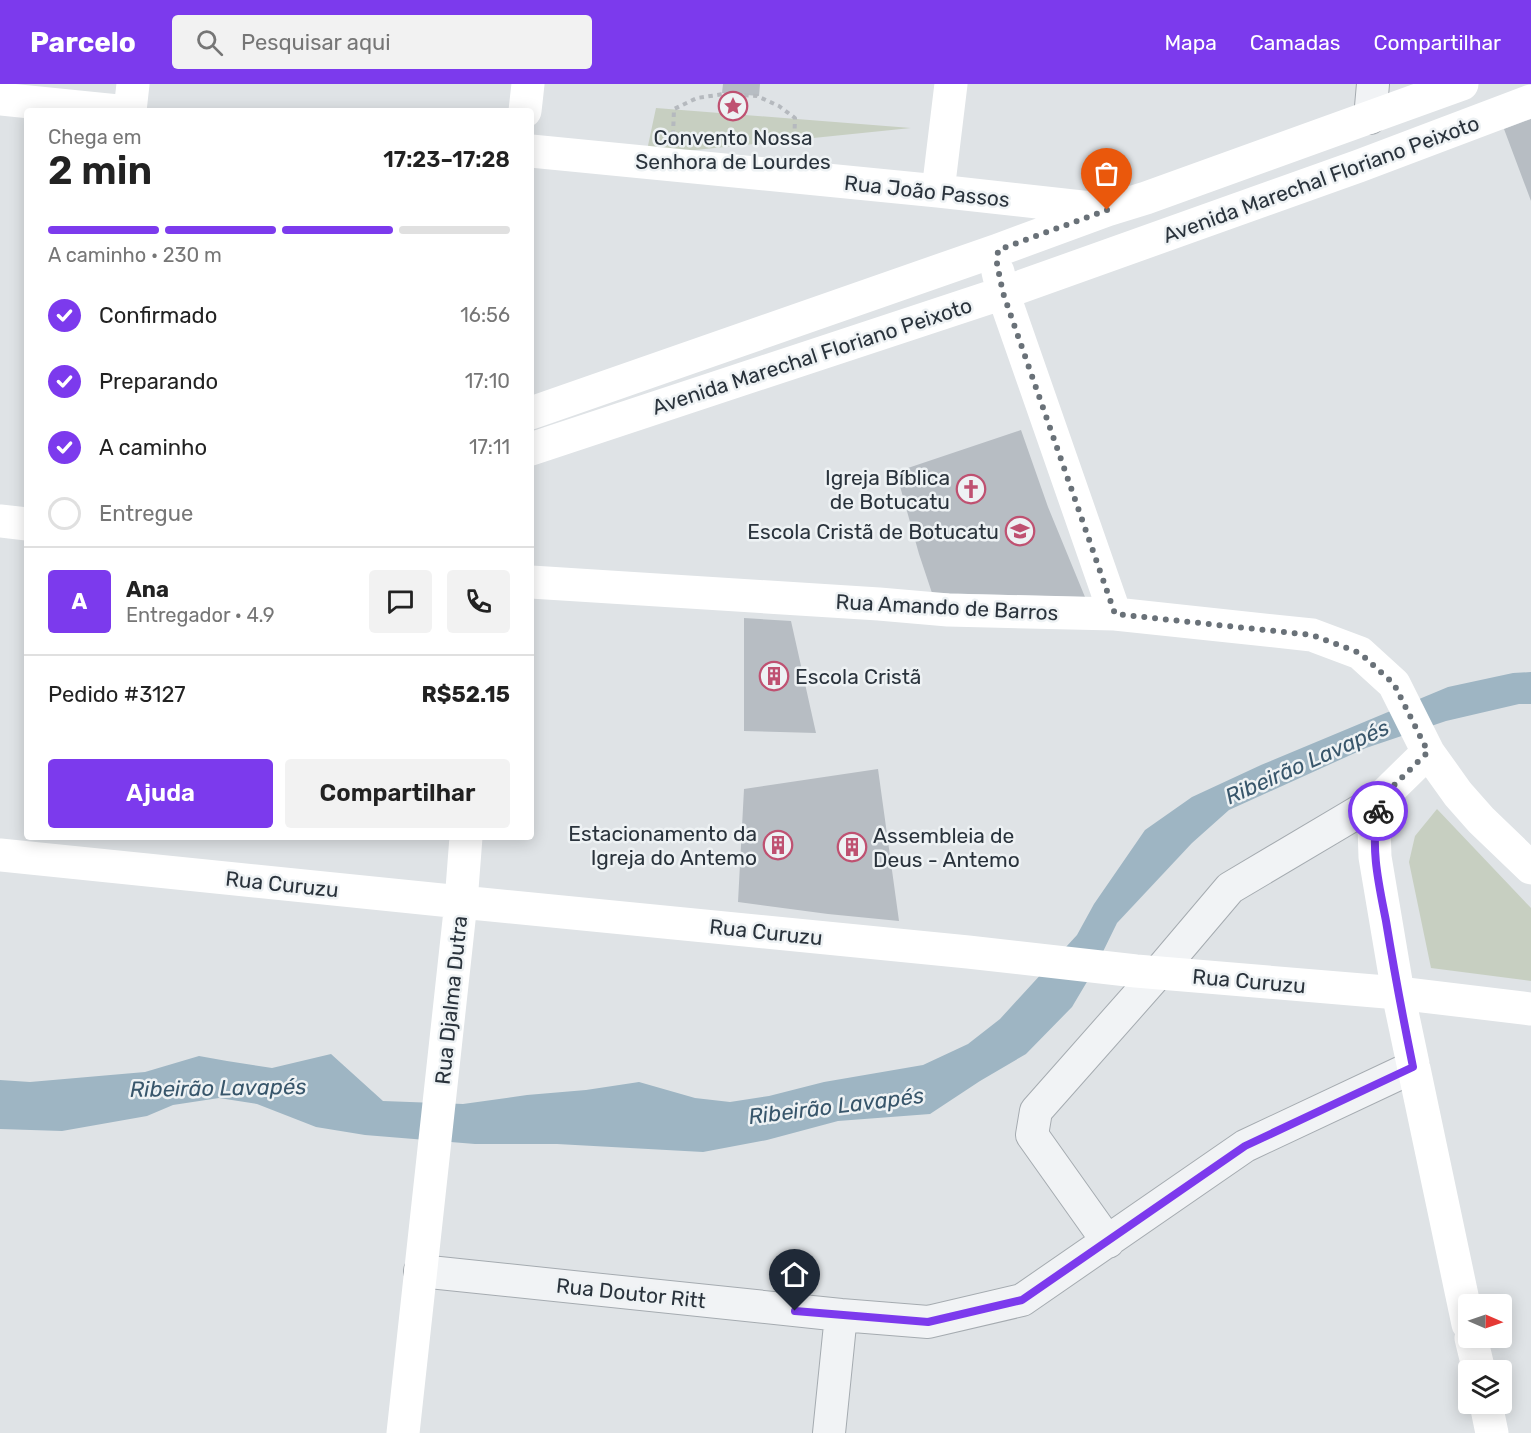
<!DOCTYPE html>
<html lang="pt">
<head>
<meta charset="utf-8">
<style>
	body { margin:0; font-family:Rubik,sans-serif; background:#f2f2f2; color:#222; height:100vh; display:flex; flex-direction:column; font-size:22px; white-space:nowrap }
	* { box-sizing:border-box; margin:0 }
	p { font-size:20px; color:#767676 }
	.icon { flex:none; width:33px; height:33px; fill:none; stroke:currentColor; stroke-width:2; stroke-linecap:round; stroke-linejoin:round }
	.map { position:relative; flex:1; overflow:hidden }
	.side { position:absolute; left:24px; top:24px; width:510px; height:732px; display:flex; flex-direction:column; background:#fff; border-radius:6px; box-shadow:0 3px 15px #0003 }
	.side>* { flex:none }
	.needle { width:39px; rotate:92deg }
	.fabs { position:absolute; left:1458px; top:1210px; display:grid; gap:12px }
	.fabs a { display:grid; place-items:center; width:54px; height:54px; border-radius:6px; background:#fff; box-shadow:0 3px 15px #0003; font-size:30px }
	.pin { position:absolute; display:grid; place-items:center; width:51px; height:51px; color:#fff; margin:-62px -26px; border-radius:50% 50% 50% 0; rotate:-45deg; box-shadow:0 0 6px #0007 }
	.pin .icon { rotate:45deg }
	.courier { position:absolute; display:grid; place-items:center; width:60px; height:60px; margin:-30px; border:4px solid #7c3aed; border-radius:50%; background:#fff; color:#222; box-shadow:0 2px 8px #0007 }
	.overview em { font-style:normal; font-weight:600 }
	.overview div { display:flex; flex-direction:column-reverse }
	.overview { display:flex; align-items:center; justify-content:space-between; height:102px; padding:0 24px }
	h1 { font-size:39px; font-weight:600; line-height:45px }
	.bar { display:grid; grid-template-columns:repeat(4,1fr); gap:9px 6px; align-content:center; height:72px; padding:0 24px }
	.bar i { height:8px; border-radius:4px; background:#e0e0e0 }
	.bar .selected { background:#7c3aed }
	.bar p { grid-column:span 4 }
	.line { display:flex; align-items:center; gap:15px; padding:0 24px; border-top:2px solid #e0e0e0 }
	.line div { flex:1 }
	.round { display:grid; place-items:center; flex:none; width:63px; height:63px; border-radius:6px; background:#f2f2f2 }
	ol { padding:0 24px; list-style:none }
	li { display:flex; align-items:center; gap:18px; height:66px }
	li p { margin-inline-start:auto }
	li .icon { padding:6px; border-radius:50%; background:#7c3aed; color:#fff; stroke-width:4 }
	li:last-child { color:#767676 }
	li i { width:33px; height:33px; border:3px solid #e0e0e0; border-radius:50% }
	.primary-button { display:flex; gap:12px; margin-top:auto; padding:12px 24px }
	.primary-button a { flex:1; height:69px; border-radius:6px; background:#7c3aed; color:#fff; font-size:24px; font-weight:600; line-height:69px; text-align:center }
	.primary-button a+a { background:#f2f2f2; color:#222 }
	header { display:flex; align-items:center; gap:36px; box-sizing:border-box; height:84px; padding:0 30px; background:#7c3aed; color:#fff }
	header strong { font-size:28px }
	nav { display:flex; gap:33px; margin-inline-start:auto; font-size:21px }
	.search { width:420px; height:54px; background:#f2f2f2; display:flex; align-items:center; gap:15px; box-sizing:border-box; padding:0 21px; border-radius:6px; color:#767676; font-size:22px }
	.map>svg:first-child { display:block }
</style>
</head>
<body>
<header>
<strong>Parcelo</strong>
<div class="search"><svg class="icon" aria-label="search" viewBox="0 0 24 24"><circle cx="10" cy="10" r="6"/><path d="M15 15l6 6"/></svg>Pesquisar aqui</div>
<nav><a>Mapa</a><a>Camadas</a><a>Compartilhar</a></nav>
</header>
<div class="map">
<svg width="1531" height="1349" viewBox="0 0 1531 1349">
	<rect width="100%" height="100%" fill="#dfe3e6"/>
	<!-- green -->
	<path fill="#c7cfc1" d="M656,24L911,44L646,71Z
		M1437,725L1531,824V897L1431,884L1409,778L1415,752Z"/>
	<!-- water -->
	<path fill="#9eb5c3" d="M1531,588V620H1519L1446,637L1366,664L1229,726L1192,759L1117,839L1094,886L1072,923L1026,970L980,997L930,1030L838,1037L767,1056L703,1068L557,1060H475L365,1051L316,1043L257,1020L219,1014L173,1021L147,1032L62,1047L0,1045V996L30,998L145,988L199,972L227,977L272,984L331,970L383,1017L463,1020L527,1011L586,1006L639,998L695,1014L730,1018L769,1012L824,998L923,981L968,960L1000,935L1077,851L1094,820L1145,746L1192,713L1261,681L1448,603L1513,589Z"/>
	<!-- building -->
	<path fill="#b7bdc3" d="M723,0H760L759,12L722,9Z
		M1531,35V117L1504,45Z
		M1021,346L1048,423L1085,513L932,509L919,470L896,388Z
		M744,534L791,537L816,649L744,647Z
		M878,685L899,837L828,830L738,818L744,705Z"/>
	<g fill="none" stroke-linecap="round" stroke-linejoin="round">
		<!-- street casing -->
		<g stroke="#a5abb0" stroke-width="34">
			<path id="street" d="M1370,34L1373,0
				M1108,1158L1032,1051L1036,1027L1158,889L1230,804L1380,715
				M420,1187L841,1231L928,1238L1022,1216L1245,1062L1413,983
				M829,1349L841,1231"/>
		</g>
		<!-- path -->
		<path stroke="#b5b9be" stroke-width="4" stroke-dasharray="4.5 4.5" stroke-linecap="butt" d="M673,51L674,25L697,14L724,10L757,12L779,22L795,34L794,63"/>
		<!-- street -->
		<use href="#street" stroke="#f1f3f5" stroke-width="32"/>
		<!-- secondary -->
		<path stroke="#fff" stroke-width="33" d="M0,15L118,27
			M130,27L133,0
			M525,27L528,0
			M531,67L938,107L1100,125
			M938,107L951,0
			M998,188L1003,209L1115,530
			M531,329L998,166L1107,126L1146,114L1462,0
			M531,365L1003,209L1359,82L1531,17
			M0,437L27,440
			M531,498L879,520L948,526L1115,530L1312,551L1360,569L1394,600L1428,668L1458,710L1481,736L1531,784
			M1428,668L1380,715L1374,743L1375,773L1398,909L1468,1240
			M0,771L461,818L968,868L1136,887L1398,909L1531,925
			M1471,1254L1479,1287
			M1486,1320L1492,1349
			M403,1349L461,818L466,753"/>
	</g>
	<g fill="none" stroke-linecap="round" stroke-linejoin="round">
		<!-- done -->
		<path stroke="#697178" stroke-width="6" stroke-dasharray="0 10.8" d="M1107,126L998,166L997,180L1003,209L1115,530L1312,551L1360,569L1394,600L1428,668L1380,715L1378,727"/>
		<!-- route -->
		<path stroke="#7c3aed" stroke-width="8" d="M795,1227L928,1238L1022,1216L1245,1062L1413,983C1403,934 1394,886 1386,837C1379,801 1370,764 1378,727"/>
	</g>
	<!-- icons -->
	<defs>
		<g id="sight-ring" transform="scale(1.5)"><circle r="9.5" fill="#eef2f4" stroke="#bf5171" stroke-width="1.5"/><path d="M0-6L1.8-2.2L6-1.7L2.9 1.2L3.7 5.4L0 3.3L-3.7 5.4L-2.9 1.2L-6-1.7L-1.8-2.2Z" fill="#bf5171"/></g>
		<g id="church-ring" transform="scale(1.5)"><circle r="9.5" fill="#eef2f4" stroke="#bf5171" stroke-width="1.5"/><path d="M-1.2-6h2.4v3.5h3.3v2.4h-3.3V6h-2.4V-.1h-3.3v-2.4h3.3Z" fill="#bf5171"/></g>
		<g id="school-ring" transform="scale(1.5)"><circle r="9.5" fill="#eef2f4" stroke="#bf5171" stroke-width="1.5"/><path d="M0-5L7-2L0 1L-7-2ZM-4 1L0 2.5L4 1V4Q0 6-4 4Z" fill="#bf5171"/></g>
		<g id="building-ring" transform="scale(1.5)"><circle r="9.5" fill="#eef2f4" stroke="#bf5171" stroke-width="1.5"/><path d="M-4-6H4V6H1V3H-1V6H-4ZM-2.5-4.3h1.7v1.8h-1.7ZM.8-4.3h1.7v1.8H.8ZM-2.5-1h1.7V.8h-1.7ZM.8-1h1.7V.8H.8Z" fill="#bf5171"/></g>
	</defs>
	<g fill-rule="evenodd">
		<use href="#sight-ring" x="733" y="22"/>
		<use href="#church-ring" x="971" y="405"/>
		<use href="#school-ring" x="1020" y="447"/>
		<use href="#building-ring" x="774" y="592"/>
		<use href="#building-ring" x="778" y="761"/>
		<use href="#building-ring" x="852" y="763"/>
	</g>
	<g text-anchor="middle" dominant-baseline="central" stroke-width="5" stroke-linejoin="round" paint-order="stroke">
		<!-- poi labels -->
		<g font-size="21" fill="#2a333c" stroke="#eef2f4" text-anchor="end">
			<text x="733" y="53" text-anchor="middle">Convento Nossa<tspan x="733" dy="24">Senhora de Lourdes</tspan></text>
			<text x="950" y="393">Igreja Bíblica<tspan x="950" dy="24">de Botucatu</tspan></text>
			<text x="999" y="447">Escola Cristã de Botucatu</text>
			<text x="795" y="592" text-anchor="start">Escola Cristã</text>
			<text x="757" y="749">Estacionamento da<tspan x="757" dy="24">Igreja do Antemo</tspan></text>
			<text x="873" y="751" text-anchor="start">Assembleia de<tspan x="873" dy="24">Deus - Antemo</tspan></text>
		</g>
		<!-- street labels -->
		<g font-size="21" fill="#2a333c" stroke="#eef2f4">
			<text transform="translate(1321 95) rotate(-20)">Avenida Marechal Floriano Peixoto</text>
			<text transform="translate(927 107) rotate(6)">Rua João Passos</text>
			<text transform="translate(812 272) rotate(-18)">Avenida Marechal Floriano Peixoto</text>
			<text transform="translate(947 523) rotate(3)">Rua Amando de Barros</text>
			<text transform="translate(282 800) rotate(6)">Rua Curuzu</text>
			<text transform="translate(766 848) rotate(6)">Rua Curuzu</text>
			<text transform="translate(1249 897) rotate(5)">Rua Curuzu</text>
			<text transform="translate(451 916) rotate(-84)">Rua Djalma Dutra</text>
			<text transform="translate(631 1209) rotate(6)">Rua Doutor Ritt</text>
		</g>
		<!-- water labels -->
		<g font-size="22" font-style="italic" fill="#38566b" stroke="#eef2f4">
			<text transform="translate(1307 678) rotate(-24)">Ribeirão Lavapés</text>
			<text transform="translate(218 1004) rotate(-1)">Ribeirão Lavapés</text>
			<text transform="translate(836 1022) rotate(-7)">Ribeirão Lavapés</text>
		</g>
	</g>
</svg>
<div class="fabs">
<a><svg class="needle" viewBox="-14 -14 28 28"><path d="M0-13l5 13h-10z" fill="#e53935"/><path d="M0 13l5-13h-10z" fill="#767676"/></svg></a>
<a><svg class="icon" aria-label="layers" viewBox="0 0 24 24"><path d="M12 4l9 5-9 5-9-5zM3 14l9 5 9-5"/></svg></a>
</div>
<div class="pin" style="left:1107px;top:126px;background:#ea580c"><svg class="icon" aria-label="bag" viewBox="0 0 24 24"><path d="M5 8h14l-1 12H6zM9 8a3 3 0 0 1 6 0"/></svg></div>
<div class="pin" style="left:795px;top:1227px;background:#1f2937"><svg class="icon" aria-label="home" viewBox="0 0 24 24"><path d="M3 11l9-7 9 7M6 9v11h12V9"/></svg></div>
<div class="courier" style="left:1378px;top:727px"><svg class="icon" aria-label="bike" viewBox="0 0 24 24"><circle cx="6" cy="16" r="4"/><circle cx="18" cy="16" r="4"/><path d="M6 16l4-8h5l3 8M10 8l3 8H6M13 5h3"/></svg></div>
<section class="side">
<div class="overview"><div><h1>2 min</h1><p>Chega em</p></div><em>17:23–17:28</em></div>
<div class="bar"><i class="selected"></i><i class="selected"></i><i class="selected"></i><i></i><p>A caminho · 230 m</p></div>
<ol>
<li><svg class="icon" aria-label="check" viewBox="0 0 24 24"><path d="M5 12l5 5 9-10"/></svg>Confirmado<p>16:56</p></li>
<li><svg class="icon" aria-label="check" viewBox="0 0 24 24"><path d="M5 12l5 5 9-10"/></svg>Preparando<p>17:10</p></li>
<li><svg class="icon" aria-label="check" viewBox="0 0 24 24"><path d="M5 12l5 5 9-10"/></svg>A caminho<p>17:11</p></li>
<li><i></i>Entregue</li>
</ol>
<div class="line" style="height:108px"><b class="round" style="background:#7c3aed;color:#fff">A</b><div><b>Ana</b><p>Entregador · 4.9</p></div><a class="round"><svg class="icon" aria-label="chat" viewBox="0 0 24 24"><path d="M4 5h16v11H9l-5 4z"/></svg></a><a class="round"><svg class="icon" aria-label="phone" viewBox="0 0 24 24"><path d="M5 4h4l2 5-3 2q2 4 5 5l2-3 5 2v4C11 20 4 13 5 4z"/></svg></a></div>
<div class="line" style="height:78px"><div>Pedido #3127</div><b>R$52.15</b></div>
<div class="primary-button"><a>Ajuda</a><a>Compartilhar</a></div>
</section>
</div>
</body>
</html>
